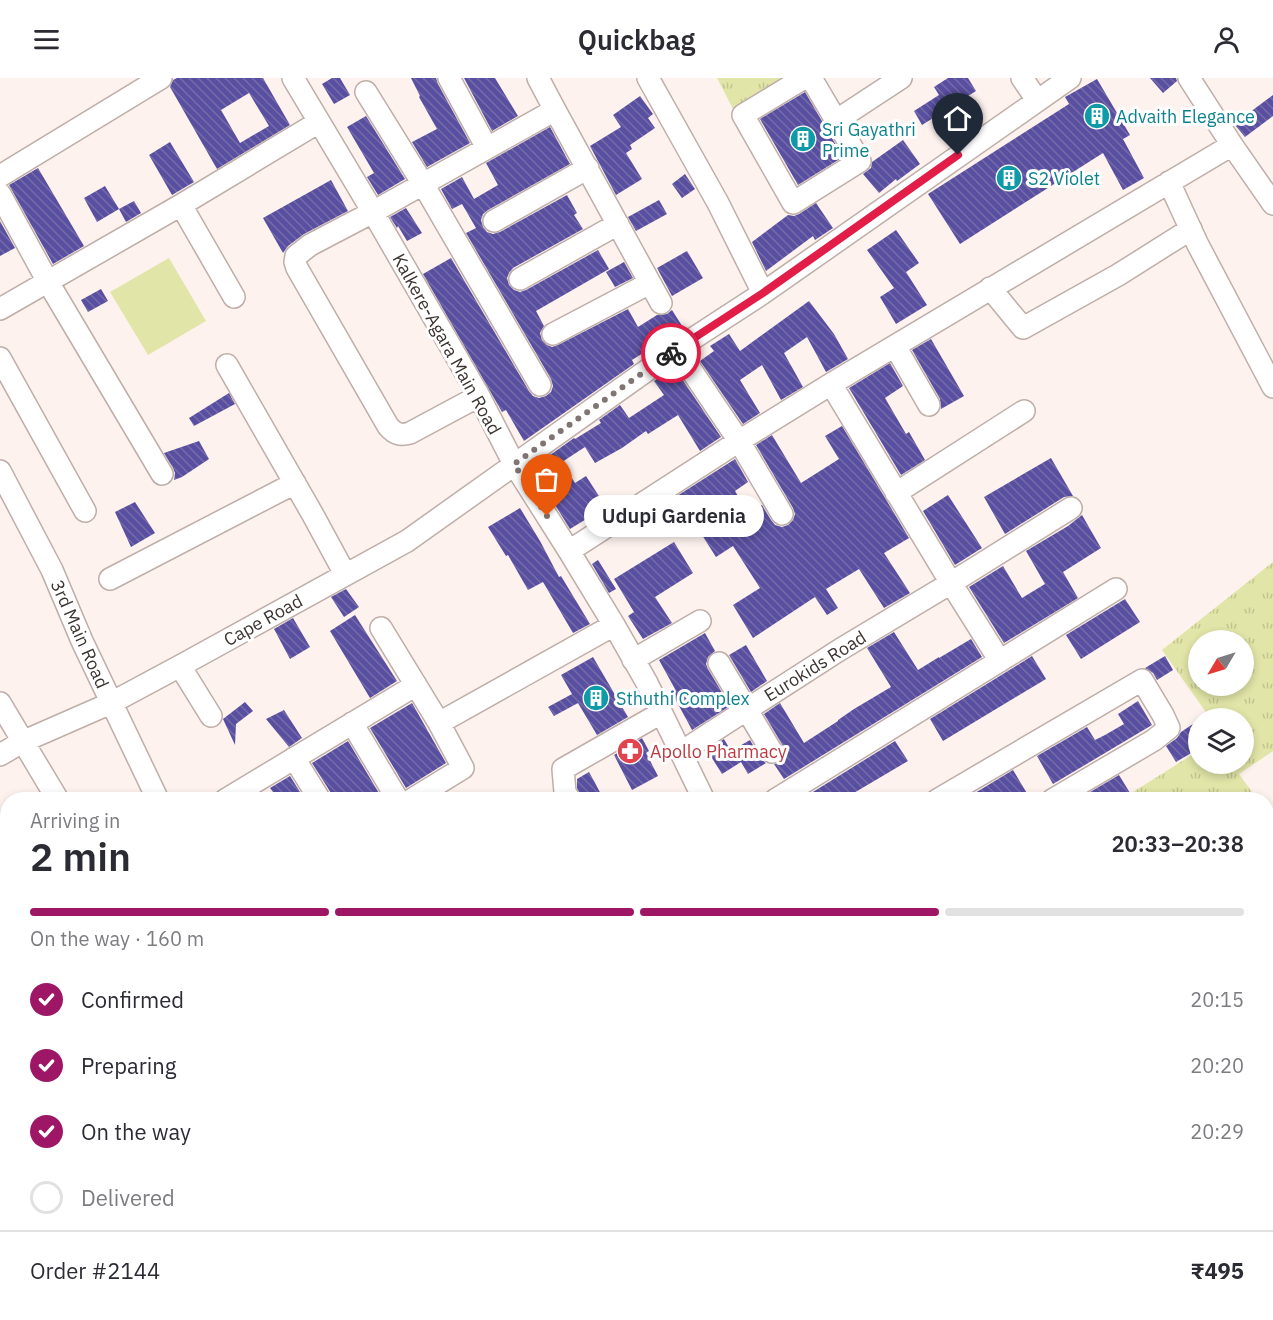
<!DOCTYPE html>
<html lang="en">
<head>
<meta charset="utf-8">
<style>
	body { margin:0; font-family:"IBM Plex Sans",sans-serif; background:#f2f2f3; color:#2b2b33; height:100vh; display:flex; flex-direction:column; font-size:22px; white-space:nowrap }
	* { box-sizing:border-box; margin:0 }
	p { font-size:20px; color:#7c7c81 }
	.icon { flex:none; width:33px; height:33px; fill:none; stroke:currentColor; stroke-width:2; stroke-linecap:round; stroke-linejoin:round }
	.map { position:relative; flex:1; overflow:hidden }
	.panel { position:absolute; left:0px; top:714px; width:1274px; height:528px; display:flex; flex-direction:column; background:#fff; border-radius:24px 24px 0 0; box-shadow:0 3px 9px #0003 }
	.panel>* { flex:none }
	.needle { width:39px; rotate:232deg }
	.buttons { position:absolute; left:1188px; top:552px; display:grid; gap:12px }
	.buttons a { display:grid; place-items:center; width:66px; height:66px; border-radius:50%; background:#fff; box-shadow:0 3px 9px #0003; font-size:30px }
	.pin { position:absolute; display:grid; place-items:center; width:51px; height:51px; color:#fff; margin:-62px -26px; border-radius:50% 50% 50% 0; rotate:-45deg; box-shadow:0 0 6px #0007 }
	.pin .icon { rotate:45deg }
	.courier { position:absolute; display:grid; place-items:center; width:60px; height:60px; margin:-30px; border:4px solid #e11d48; border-radius:50%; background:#fff; color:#222; box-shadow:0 2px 8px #0007 }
	.bubble { position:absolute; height:42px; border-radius:21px; background:#fff; box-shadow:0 3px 9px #0003; font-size:20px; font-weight:600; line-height:42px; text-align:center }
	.summary em { font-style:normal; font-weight:600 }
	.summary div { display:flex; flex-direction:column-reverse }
	.summary { display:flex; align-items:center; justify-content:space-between; height:102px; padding:0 30px }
	h1 { font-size:39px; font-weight:600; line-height:45px }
	.bar { display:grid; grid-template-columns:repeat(4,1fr); gap:9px 6px; align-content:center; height:72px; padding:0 30px }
	.bar i { height:8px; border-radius:4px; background:#e1e1e2 }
	.bar .active { background:#9e1766 }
	.bar p { grid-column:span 4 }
	.line { display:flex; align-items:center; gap:15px; padding:0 30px; border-top:2px solid #e1e1e2 }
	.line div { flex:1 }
	ol { padding:0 30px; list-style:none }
	li { display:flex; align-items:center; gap:18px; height:66px }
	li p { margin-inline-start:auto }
	li .icon { padding:6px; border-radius:50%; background:#9e1766; color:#fff; stroke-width:4 }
	li:last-child { color:#7c7c81 }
	li i { width:33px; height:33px; border:3px solid #e1e1e2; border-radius:50% }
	header { display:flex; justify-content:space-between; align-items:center; height:78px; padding:0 30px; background:#fff; font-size:27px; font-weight:600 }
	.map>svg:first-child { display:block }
</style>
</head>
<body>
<header><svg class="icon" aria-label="menu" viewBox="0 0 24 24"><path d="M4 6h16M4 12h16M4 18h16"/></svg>Quickbag<svg class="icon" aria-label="person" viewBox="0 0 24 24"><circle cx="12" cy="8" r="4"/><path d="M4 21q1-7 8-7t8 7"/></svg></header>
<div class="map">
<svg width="1273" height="1242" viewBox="0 0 1273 1242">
	<defs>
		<pattern id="grass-tufts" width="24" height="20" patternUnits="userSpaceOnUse" patternTransform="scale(1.5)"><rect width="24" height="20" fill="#e1e5a7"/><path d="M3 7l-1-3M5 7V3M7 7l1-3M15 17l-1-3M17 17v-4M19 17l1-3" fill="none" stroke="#c2c590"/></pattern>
		<pattern id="building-back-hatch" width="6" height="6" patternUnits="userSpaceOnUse" patternTransform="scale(1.5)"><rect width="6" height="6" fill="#594fa1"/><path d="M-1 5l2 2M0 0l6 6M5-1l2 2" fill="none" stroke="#746ca9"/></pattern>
	</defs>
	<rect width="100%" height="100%" fill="#fdf2ee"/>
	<!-- education -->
	<path fill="#fae7d7" d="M1266,1140L1273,1150V1241L1196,1242L1189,1235L1266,1234Z
		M966,1235H1066L1072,1242H955Z"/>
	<!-- grass -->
	<path fill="url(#grass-tufts)" fill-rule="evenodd" d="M717,0H785L733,31Z
		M1273,484V673L1239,696L1257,721H1122L1198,673V686H1244V640H1210L1162,572ZM1198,562H1244V608H1198Z"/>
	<!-- green -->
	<path fill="#e1e5a7" d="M169,180L206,243L148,277L110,214Z"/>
	<!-- building -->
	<path fill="url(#building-back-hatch)" fill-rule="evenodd" d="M177,0H263L290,47L217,91L170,9L173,2ZM249,15L269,48L240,65L221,32Z
		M332,0H340L350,17L334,26L322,6Z
		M411,0H436L438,6L470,65L427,89L412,64L437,51L419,19L420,18Z
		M464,0H495L518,38L492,53Z
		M948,0H968L976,13L922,47L914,33L939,17L934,9Z
		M1150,0H1176L1177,3L1163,15Z
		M1097,1L1130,57L1123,61L1144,100L1123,112L1103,75L960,166L928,116L1069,26L1065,19Z
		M805,14L843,79L798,107L760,41Z
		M1273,17V38L1245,59L1234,46Z
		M640,18L653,36L648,40L655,50L630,67L632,71L626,75L642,101L616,117L590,68L621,49L613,37Z
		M366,38L405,101L378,117L367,99L374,95L347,49Z
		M550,49L570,86L488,132L483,136L481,142L483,149L487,154L493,156L500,154L567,117L577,135L574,137L583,151L513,190L509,195L507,200L509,207L514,212L520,214L526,212L598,172L609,191L536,233L544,248L540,255L542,262L547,267L552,269L558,267L628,231L638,249L657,237L667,236L672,232L684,251L652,272L651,270L632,282L634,286L524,363L506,332L502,334L423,196L451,180L529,313L533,318L539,320L546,318L551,314L553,308L551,301L466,155L476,150L462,126L452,131L441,111L462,99L474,121L498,107L486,85Z
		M903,62L920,86L897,103L896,101L879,115L863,96L871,90L872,84Z
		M170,64L194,104L172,117L149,77Z
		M38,90L84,168L53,186L9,107Z
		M685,96L695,111L682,120L672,106Z
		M331,102L348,133L304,156L288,168L283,175L263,140Z
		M105,108L119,131L97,144L84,120Z
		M659,122L667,136L636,153L628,139Z
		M134,123L141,135L126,144L119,131Z
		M816,125L833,150L815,162L813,158L766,193L752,164L788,137L794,138L799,136Z
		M406,130L422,155L407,163L398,148L397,150L390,139Z
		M0,143L15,170L0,178Z
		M896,152L919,185L906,194L927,227L896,246L880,219L894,210L867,172Z
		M687,173L703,200L672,218L657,190Z
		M624,184L633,200L615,209L606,194Z
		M101,211L108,223L88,234L81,222Z
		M809,223L834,256L848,281L826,294L807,259L784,275L803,309L781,322L762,287L740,302L760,335L743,346L700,283L714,273L710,268L729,256L740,273Z
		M931,261L964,318L941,331L940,321L912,272Z
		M890,285L903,308L885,320L906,356L909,354L925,382L901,397L849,310Z
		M674,289L721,359L700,373L678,337L648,356L646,353L622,370L595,385L585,369L562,384L575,405L586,398L606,429L570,451L532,390L574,360L575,361L601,345L599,342L620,327L629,340L664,317L654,303Z
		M229,315L235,326L194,348L189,340Z
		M842,348L909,460L884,475L910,515L884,530L859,491L826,511L838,530L827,537L815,519L753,560L733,527L760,510L733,468L716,479L677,418L735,381L748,404L735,413L748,435L762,427L771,442L775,447L782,449L788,447L793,442L795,436L793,430L756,367L772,357L801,405L839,381L825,358Z
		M199,363L209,381L182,399L174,402L175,395L173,390L164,375Z
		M1051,380L1073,418L1064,419L1005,456L984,419Z
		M948,417L982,470L955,487L923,433Z
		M135,424L155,455L131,469L115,434Z
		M520,430L540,463L559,499L561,498L590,546L573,555L543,504L528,512L508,477L506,478L488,449Z
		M1082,437L1101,470L1063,494L1078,520L1004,565L969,509L1003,488L1022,520L1045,506L1026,473L1068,448Z
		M674,464L693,495L655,519L672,545L643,561L628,538L634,534L614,501Z
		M598,482L616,511L609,515L592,486Z
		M346,511L359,529L344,539L331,519Z
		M1125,521L1140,544L1081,581L1066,557Z
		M355,537L397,603L370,620L330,553Z
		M293,540L310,569L290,581L274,551Z
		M894,554L918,592L939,579V580L971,561L982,579L784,701L774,686L779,685L783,680L785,673L783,668L764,636L780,625L804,665L838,643V642L854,631L891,609L867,570Z
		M705,555L715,573L708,579L706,586L708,591L730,628L692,652L671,613L675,611L659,582Z
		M746,567L767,603L751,614L729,577Z
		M1032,578L1046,601L943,663L930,641Z
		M1165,578L1173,592L1157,602L1153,595L1145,590Z
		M593,579L628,639L597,657L578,625L554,638L548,629L572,616L561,597Z
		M1138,623L1152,647L1053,706L1037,678L1087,649L1095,662L1105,657L1124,646L1118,636Z
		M245,624L253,633L236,646L235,667L223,641Z
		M412,625L446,685L406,710L370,650Z
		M284,632L302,660L289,669L266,641Z
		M1193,646L1198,654V671L1176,684L1166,668L1177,660L1181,654Z
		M642,660L649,673L646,675L658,698L632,712L614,677Z
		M724,661L731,673L750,662L761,681L766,685L748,696L741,684L722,696L707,672Z
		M348,663L383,722H333L331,715L312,685Z
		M895,663L908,683L842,722H800Z
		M1013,692L1031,722H978L975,715Z
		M589,694L594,703L604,722H589L587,717L582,720L577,710V701Z
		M1119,697L1130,715L1118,722L1080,720Z
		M290,698L305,722H260L273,714L270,710Z"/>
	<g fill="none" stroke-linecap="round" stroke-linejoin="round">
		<!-- minor casing -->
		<g stroke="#bfaea8" stroke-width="24">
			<path id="minor" d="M293,0L373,134L479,318L514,386L569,473L614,547L647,605L704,722
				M449,0L487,70
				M538,0L555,32
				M648,0L718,125L763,215
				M804,0L743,37L793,125L860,83L811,0
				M1022,0L1037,22
				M366,14L423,106L540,307
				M837,42L901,0
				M1232,67L1273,126
				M0,98L161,0
				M1169,104L1197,165L1273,309
				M0,116L48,204L162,396
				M181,127L234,219
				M494,143L588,90
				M520,201L618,146
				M650,205L661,225
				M990,210L1023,250L1118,197L1191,151
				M0,231L181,127L319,44
				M895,268L929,327
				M677,271L739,363L782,436
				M0,280L85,433
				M227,287L313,437L345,496
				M831,306L951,505L1000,583
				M479,318L410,355C400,358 395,356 388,348L297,190L295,184L296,178L310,167L373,134L555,32L650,205L553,256
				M0,393L52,492L82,563L158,722
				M896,415L1024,333
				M569,473L739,363L831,306L1232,67L1189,0
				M110,501L295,405
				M381,550L439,645L614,547
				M633,582L700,543
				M719,585L772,674
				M180,588L211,638
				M0,625L58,722
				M352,645L398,722
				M681,674L841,571L951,505L1071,430
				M0,677L22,664L111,625L180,588L407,463L677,271L763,215L1070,0
				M294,680L320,722
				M225,722L416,607
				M411,722L463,690L439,645
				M570,722L565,714L563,691L661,635
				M775,722L1116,511
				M937,722L1142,602L1163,637L1169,650L1154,662L1052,722
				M1266,804L1273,799
				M1266,896L1273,891
				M0,927L8,922
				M1266,965L1273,960
				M0,1044L8,1039
				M1266,1067L1273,1077
				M210,1234L216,1242
				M408,1234L412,1242
				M586,1234L591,1242
				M1088,1234L1095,1242
				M377,1242L388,1234
				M717,1242L728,1234
				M885,1242L896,1234"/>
		</g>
		<!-- minor -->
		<use href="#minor" stroke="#fff" stroke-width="21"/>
	</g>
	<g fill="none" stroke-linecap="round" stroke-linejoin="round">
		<!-- done -->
		<path stroke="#7f7673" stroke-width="6" stroke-dasharray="0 10.8" d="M547,438L514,386L671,275"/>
		<!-- route -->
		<path stroke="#e11d48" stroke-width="8" d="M671,275L763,215L958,77"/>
	</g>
	<!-- icons -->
	<defs>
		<g id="building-disc" transform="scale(1.35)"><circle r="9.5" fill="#0f9aa8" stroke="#fff"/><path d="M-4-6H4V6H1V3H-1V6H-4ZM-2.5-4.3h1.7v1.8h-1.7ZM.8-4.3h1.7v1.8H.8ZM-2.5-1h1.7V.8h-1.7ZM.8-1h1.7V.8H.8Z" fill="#fff"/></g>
		<g id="pharmacy-disc" transform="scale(1.35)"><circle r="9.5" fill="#e0444e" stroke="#fff"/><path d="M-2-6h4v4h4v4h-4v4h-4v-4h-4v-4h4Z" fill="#fff"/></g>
	</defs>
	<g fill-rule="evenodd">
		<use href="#building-disc" x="1097" y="38"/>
		<use href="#building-disc" x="803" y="61"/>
		<use href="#building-disc" x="1009" y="100"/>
		<use href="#building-disc" x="596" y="620"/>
		<use href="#pharmacy-disc" x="630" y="673"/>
	</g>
	<g text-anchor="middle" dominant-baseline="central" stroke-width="6" stroke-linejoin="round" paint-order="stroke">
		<!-- culture labels -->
		<g font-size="18" fill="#0d838f" stroke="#fff" text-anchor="start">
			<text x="1116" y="38">Advaith Elegance</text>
			<text x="822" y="51">Sri Gayathri<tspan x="822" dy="21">Prime</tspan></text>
			<text x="1028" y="100">S2 Violet</text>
			<text x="616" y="620">Sthuthi Complex</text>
		</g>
		<!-- street labels -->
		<g font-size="18" fill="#3b3431" stroke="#fff">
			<text transform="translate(447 266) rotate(61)">Kalkere-Agara Main Road</text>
			<text transform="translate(263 542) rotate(-29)">Cape Road</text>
			<text transform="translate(80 556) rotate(66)">3rd Main Road</text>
			<text transform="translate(815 588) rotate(-32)">Eurokids Road</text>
		</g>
		<!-- health labels -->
		<g font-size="18" fill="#be3a42" stroke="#fff" text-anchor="start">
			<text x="650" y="673">Apollo Pharmacy</text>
		</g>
	</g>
</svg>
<div class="buttons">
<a><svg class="needle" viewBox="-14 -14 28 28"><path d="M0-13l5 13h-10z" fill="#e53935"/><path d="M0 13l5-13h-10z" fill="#7c7c81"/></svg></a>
<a><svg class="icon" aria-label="layers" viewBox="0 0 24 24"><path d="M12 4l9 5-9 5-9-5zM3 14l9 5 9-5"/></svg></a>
</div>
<div class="pin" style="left:547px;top:438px;background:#ea580c"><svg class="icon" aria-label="bag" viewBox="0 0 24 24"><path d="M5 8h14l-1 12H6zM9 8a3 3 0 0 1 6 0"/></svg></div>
<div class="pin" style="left:958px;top:77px;background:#1f2937"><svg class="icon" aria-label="home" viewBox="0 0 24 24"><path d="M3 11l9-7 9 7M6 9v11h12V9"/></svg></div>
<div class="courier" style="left:671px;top:275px"><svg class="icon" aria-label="bike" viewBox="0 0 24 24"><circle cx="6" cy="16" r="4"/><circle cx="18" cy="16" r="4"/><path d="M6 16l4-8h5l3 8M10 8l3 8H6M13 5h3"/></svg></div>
<div class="bubble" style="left:584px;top:417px;width:180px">Udupi Gardenia</div>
<section class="panel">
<div class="summary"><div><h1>2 min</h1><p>Arriving in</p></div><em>20:33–20:38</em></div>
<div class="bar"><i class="active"></i><i class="active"></i><i class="active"></i><i></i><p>On the way · 160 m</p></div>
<ol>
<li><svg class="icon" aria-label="check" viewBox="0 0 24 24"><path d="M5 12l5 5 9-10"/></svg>Confirmed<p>20:15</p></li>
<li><svg class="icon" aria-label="check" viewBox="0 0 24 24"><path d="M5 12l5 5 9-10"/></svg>Preparing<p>20:20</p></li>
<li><svg class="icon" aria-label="check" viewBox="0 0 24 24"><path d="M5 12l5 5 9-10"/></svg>On the way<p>20:29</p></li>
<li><i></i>Delivered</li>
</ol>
<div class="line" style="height:78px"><div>Order #2144</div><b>₹495</b></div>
</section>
</div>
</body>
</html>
